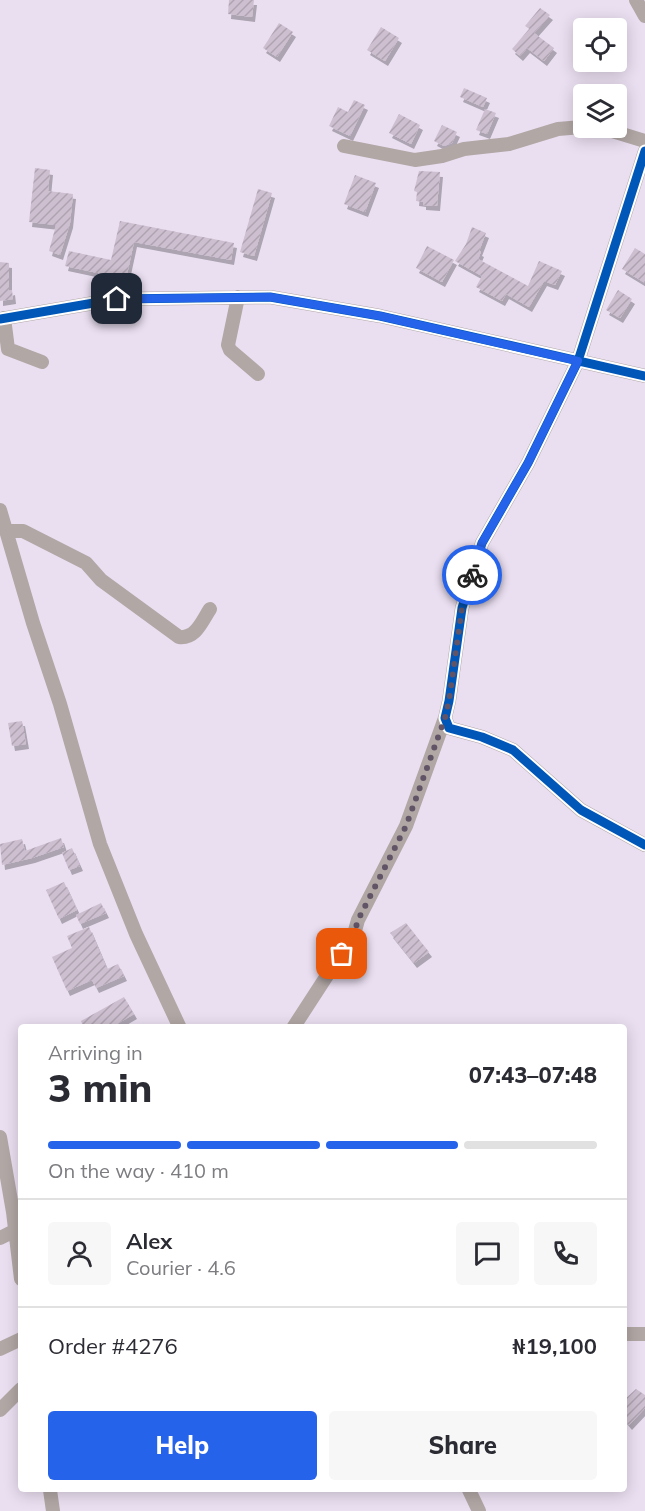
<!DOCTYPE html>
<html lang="en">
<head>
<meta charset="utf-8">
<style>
	body { margin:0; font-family:Mulish,sans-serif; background:#f7f7f7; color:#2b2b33; height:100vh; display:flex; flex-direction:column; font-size:22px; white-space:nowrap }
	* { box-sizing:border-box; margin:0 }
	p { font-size:20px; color:#7c7c81 }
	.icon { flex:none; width:33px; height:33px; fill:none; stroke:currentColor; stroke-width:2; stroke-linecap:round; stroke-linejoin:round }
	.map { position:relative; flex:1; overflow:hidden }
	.sheet { position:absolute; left:18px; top:1024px; width:609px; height:468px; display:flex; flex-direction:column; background:#fff; border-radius:6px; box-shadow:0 3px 15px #0003 }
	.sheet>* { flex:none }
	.fabs { position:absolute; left:573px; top:18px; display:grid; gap:12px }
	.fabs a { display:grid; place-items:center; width:54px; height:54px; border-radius:6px; background:#fff; box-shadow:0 3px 15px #0003; font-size:30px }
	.pin { position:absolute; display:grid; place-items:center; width:51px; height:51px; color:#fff; margin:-26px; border-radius:12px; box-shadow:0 3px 9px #0006 }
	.courier { position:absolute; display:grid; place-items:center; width:60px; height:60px; margin:-30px; border:4px solid #2563eb; border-radius:50%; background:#fff; color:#222; box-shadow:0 2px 8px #0007 }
	.headline em { font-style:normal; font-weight:800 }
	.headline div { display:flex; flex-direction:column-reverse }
	.headline { display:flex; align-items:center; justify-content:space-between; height:102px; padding:0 30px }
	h1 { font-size:39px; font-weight:800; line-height:45px }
	.bar { display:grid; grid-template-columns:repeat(4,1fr); gap:9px 6px; align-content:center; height:72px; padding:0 30px }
	.bar i { height:8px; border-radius:4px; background:#e1e1e2 }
	.bar .current { background:#2563eb }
	.bar p { grid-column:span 4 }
	.line { display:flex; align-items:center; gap:15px; padding:0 30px; border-top:2px solid #e1e1e2 }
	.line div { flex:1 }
	.round { display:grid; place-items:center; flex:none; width:63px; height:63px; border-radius:6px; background:#f7f7f7 }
	.cta { display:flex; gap:12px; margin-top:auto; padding:12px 30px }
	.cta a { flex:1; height:69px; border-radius:6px; background:#2563eb; color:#fff; font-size:24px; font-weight:800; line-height:69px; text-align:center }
	.cta a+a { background:#f7f7f7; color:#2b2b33 }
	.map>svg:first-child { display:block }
</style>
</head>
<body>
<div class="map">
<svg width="645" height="1511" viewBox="0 0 645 1511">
	<defs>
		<pattern id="building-hatch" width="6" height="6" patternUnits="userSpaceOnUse" patternTransform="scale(1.5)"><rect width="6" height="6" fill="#cdbfcf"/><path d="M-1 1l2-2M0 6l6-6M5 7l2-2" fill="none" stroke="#afa3b1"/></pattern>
		<filter id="shadow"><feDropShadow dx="3" dy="5" stdDeviation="0" flood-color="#0004"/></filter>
	</defs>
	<rect width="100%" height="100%" fill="#eadff1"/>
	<!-- building -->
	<path fill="url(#building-hatch)" filter="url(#shadow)" d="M229,0H254L252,17L228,14Z
		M540,8L550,15L534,33L554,48L544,61L527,48L520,56L512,49L529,29L531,30L525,26Z
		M279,23L293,32L277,57L263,48Z
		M381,27L399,38L385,61L367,50Z
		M464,88L487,98L483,107L460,97Z
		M354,100L365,105L350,136L329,126L338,107L348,112Z
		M485,109L496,113L487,134L476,130Z
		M399,114L420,125L411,144L389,133Z
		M442,125L457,132L452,143L444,146L434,141Z
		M35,168L50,170L48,191L73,194L70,223L60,255L49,251L56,225L29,222Z
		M419,171L440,172L437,206L423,205V202L416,201L417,192L414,191Z
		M355,175L376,183L365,212L344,204Z
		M258,189L272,193L254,256L240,252Z
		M120,221L234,243L231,260L134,242L126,279L65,266L69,251L111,260Z
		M472,227L486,233L479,251L481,252L478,259L528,286L539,261L562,271L555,285L544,281L529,307L506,294L502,301L476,287L482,276L455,261L466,244Z
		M427,246L454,260L442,282L416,268Z
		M635,248L645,254V283L622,269Z
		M0,262L9,263V291L12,290L13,299L0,301Z
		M618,290L632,299L620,318L606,310Z
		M22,721L26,744L12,746L8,723Z
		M61,838L64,847L32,858L2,865L0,844L22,839L25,851Z
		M72,848L80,866L69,870L62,853Z
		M64,882L77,910L59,919L46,890Z
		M101,903L106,913L80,924L76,915Z
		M406,923L429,952L414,963L390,933Z
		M89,927L107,969L118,964L124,976L96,988L92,980L67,991L52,957L72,948L67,936Z
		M124,997L134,1014L110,1028H84L81,1021Z
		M636,1389L645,1395V1408L629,1425L624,1419V1400Z"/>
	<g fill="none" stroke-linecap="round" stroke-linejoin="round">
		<!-- minor -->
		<path stroke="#b1a7a5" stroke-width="14" d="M636,0L645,16
			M344,146L415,160L442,156L464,149L509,144L558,129L582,127L609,130L645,141
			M645,151L578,361L528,463L482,543L462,608L449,701L445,718L449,728L482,737L513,750L581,810L645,845
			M238,297L228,345L230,350L258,374
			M4,318L8,349L42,362
			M0,319L117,299L270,297L380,316L645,376
			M0,510L33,623L60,704L100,844L136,934L180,1028
			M6,531H23L86,563L101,580L179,637C196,639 202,621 210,609
			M293,1028L354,934L358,920L406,826L445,718
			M0,1137L13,1212L21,1279
			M0,1238L14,1231
			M624,1334H645
			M0,1349L21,1339
			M0,1410L21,1389
			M50,1490L53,1511
			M469,1490L479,1511"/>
		<!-- cycleway casing -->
		<g stroke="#fff" stroke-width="13">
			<path id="cycleway" d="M645,151L578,361L528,463L482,543L462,608L449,701L445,718L449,728L482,737L513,750L581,810L645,845
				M0,319L117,299L270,297L380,316L645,376"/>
		</g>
		<!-- cycleway -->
		<use href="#cycleway" stroke="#0057b8" stroke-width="9"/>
	</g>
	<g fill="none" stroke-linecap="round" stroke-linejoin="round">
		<!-- done -->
		<path stroke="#605466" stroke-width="6" stroke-dasharray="0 10.8" d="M342,954L354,934L358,920L406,826L445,718L449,701L462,608L472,575"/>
		<!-- route -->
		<path stroke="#2563eb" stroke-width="8" d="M117,299L270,297L380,316L578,361L528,463L482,543L472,575"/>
	</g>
</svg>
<div class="fabs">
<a><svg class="icon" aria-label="locate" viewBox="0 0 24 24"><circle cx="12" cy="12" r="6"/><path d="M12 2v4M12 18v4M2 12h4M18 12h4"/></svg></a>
<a><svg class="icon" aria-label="layers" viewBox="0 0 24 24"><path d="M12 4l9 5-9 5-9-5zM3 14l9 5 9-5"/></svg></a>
</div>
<div class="pin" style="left:342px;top:954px;background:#ea580c"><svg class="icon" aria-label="bag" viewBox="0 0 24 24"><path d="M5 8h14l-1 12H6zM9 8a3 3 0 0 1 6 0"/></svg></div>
<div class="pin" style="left:117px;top:299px;background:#1f2937"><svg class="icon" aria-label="home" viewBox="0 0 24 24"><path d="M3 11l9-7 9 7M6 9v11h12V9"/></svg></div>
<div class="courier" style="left:472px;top:575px"><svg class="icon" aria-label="bike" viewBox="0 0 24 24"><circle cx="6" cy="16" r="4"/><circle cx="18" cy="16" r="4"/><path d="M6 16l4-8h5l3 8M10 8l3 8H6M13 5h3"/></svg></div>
<section class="sheet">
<div class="headline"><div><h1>3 min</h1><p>Arriving in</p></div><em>07:43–07:48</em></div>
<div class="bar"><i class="current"></i><i class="current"></i><i class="current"></i><i></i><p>On the way · 410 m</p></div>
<div class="line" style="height:108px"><a class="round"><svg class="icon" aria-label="person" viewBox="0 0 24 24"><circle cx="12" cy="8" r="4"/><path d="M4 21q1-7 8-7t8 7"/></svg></a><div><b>Alex</b><p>Courier · 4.6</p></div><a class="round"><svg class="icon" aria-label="chat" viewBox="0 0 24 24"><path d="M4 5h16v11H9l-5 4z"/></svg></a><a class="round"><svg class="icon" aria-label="phone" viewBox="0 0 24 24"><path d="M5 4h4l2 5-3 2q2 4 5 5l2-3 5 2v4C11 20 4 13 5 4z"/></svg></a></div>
<div class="line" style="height:78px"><div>Order #4276</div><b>₦19,100</b></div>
<div class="cta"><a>Help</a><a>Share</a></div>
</section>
</div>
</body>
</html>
